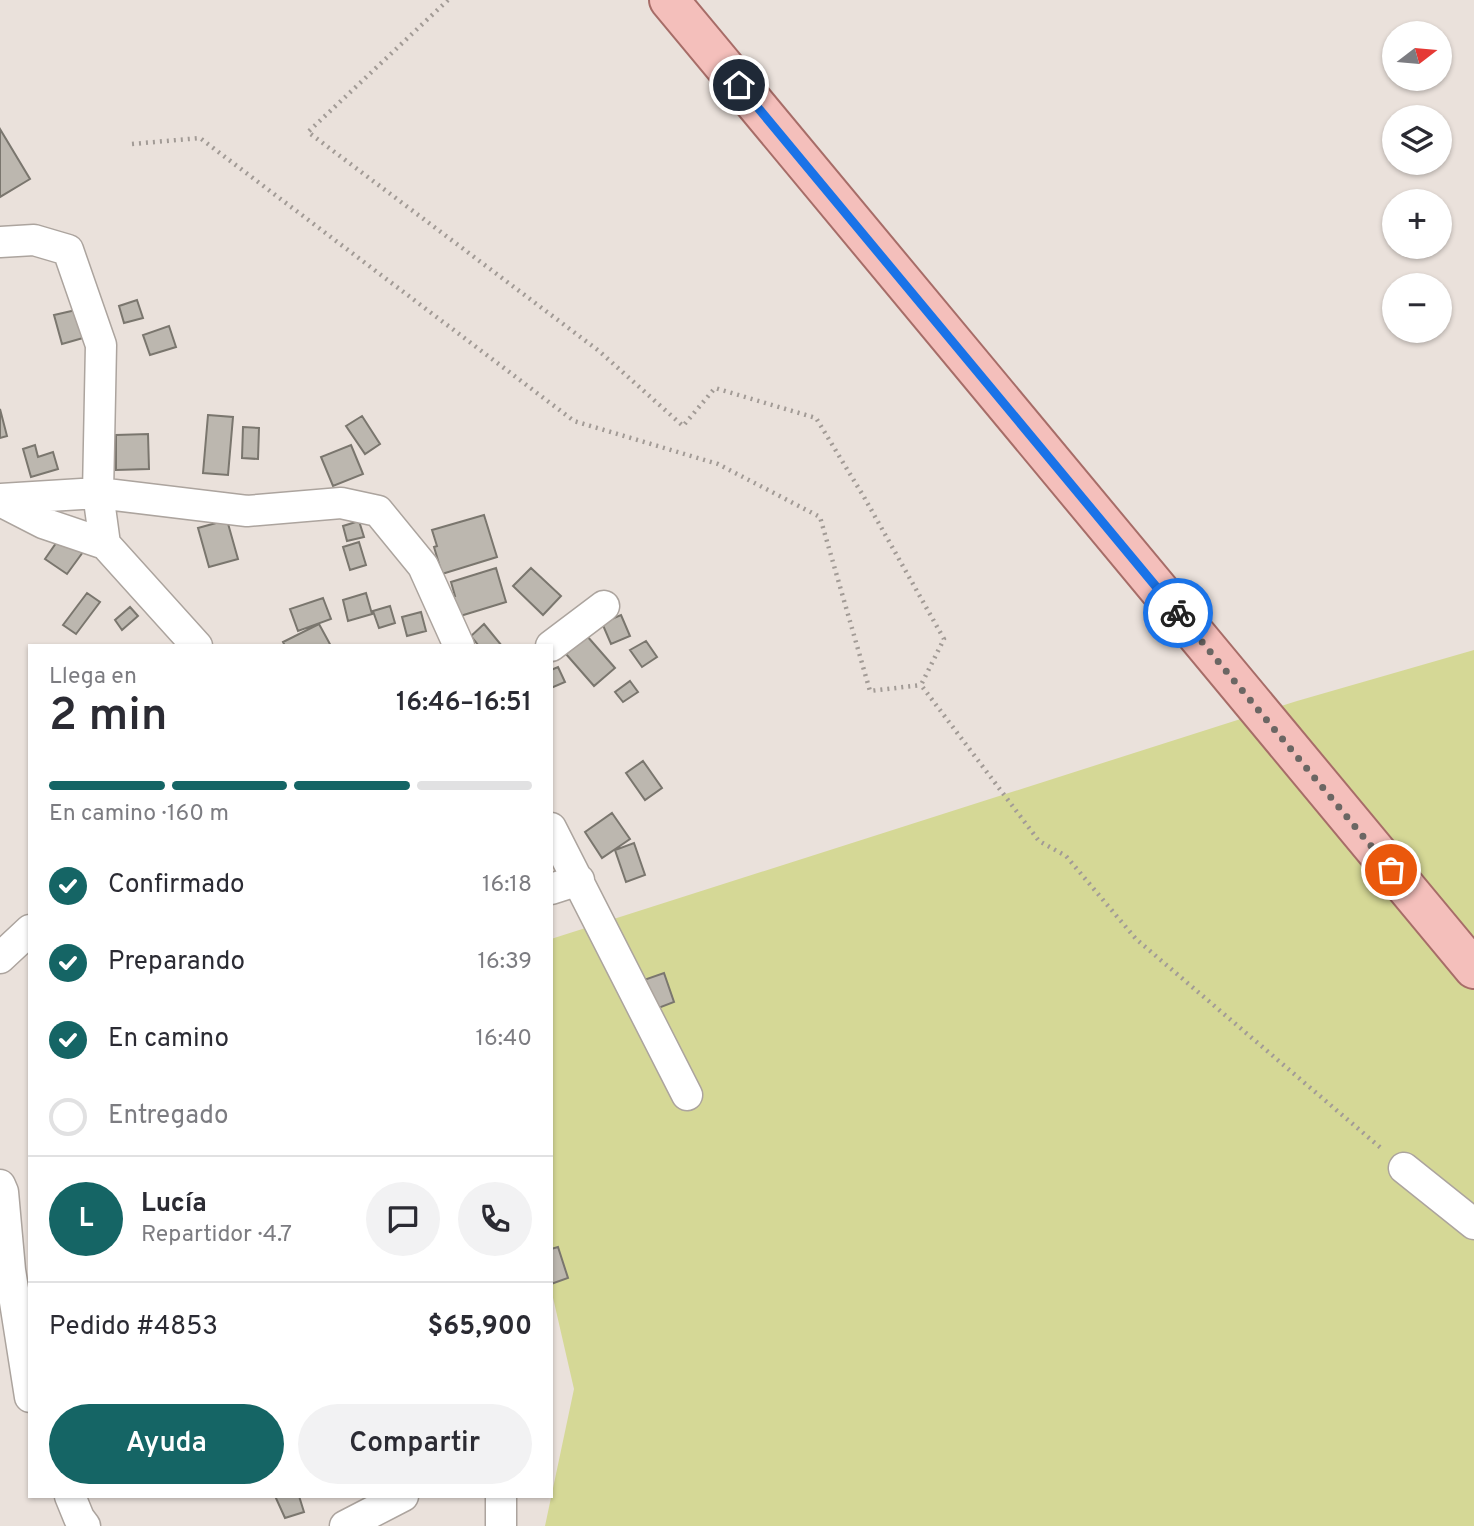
<!DOCTYPE html>
<html lang="es">
<head>
<meta charset="utf-8">
<style>
	body { margin:0; font-family:Overpass,sans-serif; background:#f2f2f3; color:#2b2b33; height:100vh; display:flex; flex-direction:column; font-size:26px; white-space:nowrap }
	* { box-sizing:border-box; margin:0 }
	p { font-size:23px; color:#7c7c81 }
	.icon { flex:none; width:38px; height:38px; fill:none; stroke:currentColor; stroke-width:2; stroke-linecap:round; stroke-linejoin:round }
	.map { position:relative; flex:1; overflow:hidden }
	.details { position:absolute; left:28px; top:644px; width:525px; height:854px; display:flex; flex-direction:column; background:#fff; border-radius:0px; box-shadow:0 2px 5px #0004 }
	.details>* { flex:none }
	.needle { width:46px; rotate:74deg }
	.controls { position:absolute; left:1382px; top:21px; display:grid; gap:14px }
	.controls a { display:grid; place-items:center; width:70px; height:70px; border-radius:50%; background:#fff; box-shadow:0 2px 5px #0004; font-size:35px }
	.pin { position:absolute; display:grid; place-items:center; width:60px; height:60px; color:#fff; margin:-30px; border:4px solid #fff; border-radius:50%; box-shadow:0 2px 7px #0007 }
	.courier { position:absolute; display:grid; place-items:center; width:70px; height:70px; margin:-35px; border:5px solid #1a73e8; border-radius:50%; background:#fff; color:#222; box-shadow:0 2px 9px #0007 }
	.head em { font-style:normal; font-weight:600 }
	.head div { display:flex; flex-direction:column-reverse }
	.head { display:flex; align-items:center; justify-content:space-between; height:119px; padding:0 21px }
	h1 { font-size:46px; font-weight:600; line-height:52px }
	.bar { display:grid; grid-template-columns:repeat(4,1fr); gap:10px 7px; align-content:center; height:84px; padding:0 21px }
	.bar i { height:9px; border-radius:5px; background:#e1e1e2 }
	.bar .active { background:#156565 }
	.bar p { grid-column:span 4 }
	.line { display:flex; align-items:center; gap:18px; padding:0 21px; border-top:2px solid #e1e1e2 }
	.line div { flex:1 }
	.round { display:grid; place-items:center; flex:none; width:74px; height:74px; border-radius:37px; background:#f2f2f3 }
	ol { padding:0 21px; list-style:none }
	li { display:flex; align-items:center; gap:21px; height:77px }
	li p { margin-inline-start:auto }
	li .icon { padding:7px; border-radius:50%; background:#156565; color:#fff; stroke-width:4 }
	li:last-child { color:#7c7c81 }
	li i { width:38px; height:38px; border:4px solid #e1e1e2; border-radius:50% }
	.primary-button { display:flex; gap:14px; margin-top:auto; padding:14px 21px }
	.primary-button a { flex:1; height:80px; border-radius:42px; background:#156565; color:#fff; font-size:28px; font-weight:600; line-height:80px; text-align:center }
	.primary-button a+a { background:#f2f2f3; color:#2b2b33 }
	.map>svg:first-child { display:block }
</style>
</head>
<body>
<div class="map">
<svg width="1474" height="1526" viewBox="0 0 1474 1526">
	<rect width="100%" height="100%" fill="#eae1db"/>
	<!-- green -->
	<path fill="#d5d896" d="M1474,650V1526H545L574,1389L551,1289V939L1297,701Z"/>
	<!-- building -->
	<path fill="#bcb7af" stroke="#7a766e" stroke-width="2" d="M0,129L30,179L0,197Z
		M137,300L143,318L124,323L119,306Z
		M76,310L83,338L62,344L54,315Z
		M169,326L176,347L150,355L143,335Z
		M0,409L7,436L0,438Z
		M208,415L233,417L228,475L203,473Z
		M362,416L380,444L365,454L346,426Z
		M243,427L259,428L258,459L242,458Z
		M148,434L149,469L116,470V435Z
		M35,445L38,457L53,452L58,469L31,477L23,449Z
		M351,445L363,474L333,486L321,457Z
		M484,515L497,557L442,574L434,547L437,546L432,530Z
		M227,520L238,559L209,567L198,528Z
		M359,521L364,537L347,541L343,526Z
		M61,536L83,552L67,574L45,559Z
		M359,542L366,565L350,570L343,547Z
		M496,568L506,602L457,617L451,597L455,596L451,582Z
		M531,568L561,596L543,615L513,586Z
		M87,593L100,602L76,634L63,625Z
		M366,593L372,614L348,621L343,600Z
		M323,598L331,619L298,631L290,609Z
		M390,606L395,623L379,628L373,611Z
		M130,607L138,616L122,630L115,620Z
		M421,612L426,631L407,636L402,617Z
		M621,615L630,636L611,644L602,623Z
		M319,624L331,646H285L283,642Z
		M484,624L502,646H479L471,636Z
		M587,636L615,668L594,686L566,654Z
		M646,641L657,657L642,667L630,650Z
		M558,667L565,682L551,688V670Z
		M630,681L638,692L623,702L615,692Z
		M643,761L662,788L645,800L626,773Z
		M612,813L630,839L602,858L585,832Z
		M634,843L645,875L626,882L615,850Z
		M664,973L674,1002L648,1012L638,982Z
		M558,1247L568,1278L551,1284V1249Z
		M275,1496H299L304,1512L285,1518Z"/>
	<g fill="none" stroke-linecap="round" stroke-linejoin="round">
		<!-- street casing -->
		<g stroke="#aca49e" stroke-width="33">
			<path id="street" d="M0,242L34,240L68,250L101,345L98,493L105,544
				M0,499L98,493L247,511L341,503L378,511L423,566L459,646
				M0,501L43,523L105,544L197,646
				M551,646L604,606
				M551,828L687,1095
				M551,889L579,880
				M0,958L30,930
				M1404,1168L1474,1224
				M0,1185L3,1192L10,1270L30,1397
				M70,1496L79,1518L85,1526
				M501,1496V1526
				M345,1526L403,1496"/>
		</g>
		<!-- primary casing -->
		<g stroke="#a76d68" stroke-width="42">
			<path id="primary" d="M669,0L1474,969"/>
		</g>
		<!-- path -->
		<path stroke="#a29b96" stroke-width="4.5" stroke-dasharray="2 5" stroke-linecap="butt" d="M448,0L308,132L599,351L683,426L715,388L816,418L864,497L944,639L921,685L1039,841L1066,856L1136,939L1382,1149
			M132,144L200,138L574,421L718,464L820,517L870,691L921,685"/>
		<!-- street -->
		<use href="#street" stroke="#fff" stroke-width="30"/>
		<!-- primary -->
		<use href="#primary" stroke="#f4bfbb" stroke-width="38"/>
	</g>
	<g fill="none" stroke-linecap="round" stroke-linejoin="round">
		<!-- done -->
		<path stroke="#6b6663" stroke-width="7" stroke-dasharray="0 12.6" d="M1178,613L1391,870"/>
		<!-- route -->
		<path stroke="#1a73e8" stroke-width="9" d="M739,85L1178,613"/>
	</g>
</svg>
<div class="controls">
<a><svg class="needle" viewBox="-14 -14 28 28"><path d="M0-13l5 13h-10z" fill="#e53935"/><path d="M0 13l5-13h-10z" fill="#7c7c81"/></svg></a>
<a><svg class="icon" aria-label="layers" viewBox="0 0 24 24"><path d="M12 4l9 5-9 5-9-5zM3 14l9 5 9-5"/></svg></a>
<a>+</a>
<a>−</a>
</div>
<div class="pin" style="left:1391px;top:870px;background:#ea580c"><svg class="icon" aria-label="bag" viewBox="0 0 24 24"><path d="M5 8h14l-1 12H6zM9 8a3 3 0 0 1 6 0"/></svg></div>
<div class="pin" style="left:739px;top:85px;background:#1f2937"><svg class="icon" aria-label="home" viewBox="0 0 24 24"><path d="M3 11l9-7 9 7M6 9v11h12V9"/></svg></div>
<div class="courier" style="left:1178px;top:613px"><svg class="icon" aria-label="bike" viewBox="0 0 24 24"><circle cx="6" cy="16" r="4"/><circle cx="18" cy="16" r="4"/><path d="M6 16l4-8h5l3 8M10 8l3 8H6M13 5h3"/></svg></div>
<section class="details">
<div class="head"><div><h1>2 min</h1><p>Llega en</p></div><em>16:46–16:51</em></div>
<div class="bar"><i class="active"></i><i class="active"></i><i class="active"></i><i></i><p>En camino · 160 m</p></div>
<ol>
<li><svg class="icon" aria-label="check" viewBox="0 0 24 24"><path d="M5 12l5 5 9-10"/></svg>Confirmado<p>16:18</p></li>
<li><svg class="icon" aria-label="check" viewBox="0 0 24 24"><path d="M5 12l5 5 9-10"/></svg>Preparando<p>16:39</p></li>
<li><svg class="icon" aria-label="check" viewBox="0 0 24 24"><path d="M5 12l5 5 9-10"/></svg>En camino<p>16:40</p></li>
<li><i></i>Entregado</li>
</ol>
<div class="line" style="height:126px"><b class="round" style="background:#156565;color:#fff">L</b><div><b>Lucía</b><p>Repartidor · 4.7</p></div><a class="round"><svg class="icon" aria-label="chat" viewBox="0 0 24 24"><path d="M4 5h16v11H9l-5 4z"/></svg></a><a class="round"><svg class="icon" aria-label="phone" viewBox="0 0 24 24"><path d="M5 4h4l2 5-3 2q2 4 5 5l2-3 5 2v4C11 20 4 13 5 4z"/></svg></a></div>
<div class="line" style="height:91px"><div>Pedido #4853</div><b>$65,900</b></div>
<div class="primary-button"><a>Ayuda</a><a>Compartir</a></div>
</section>
</div>
</body>
</html>
